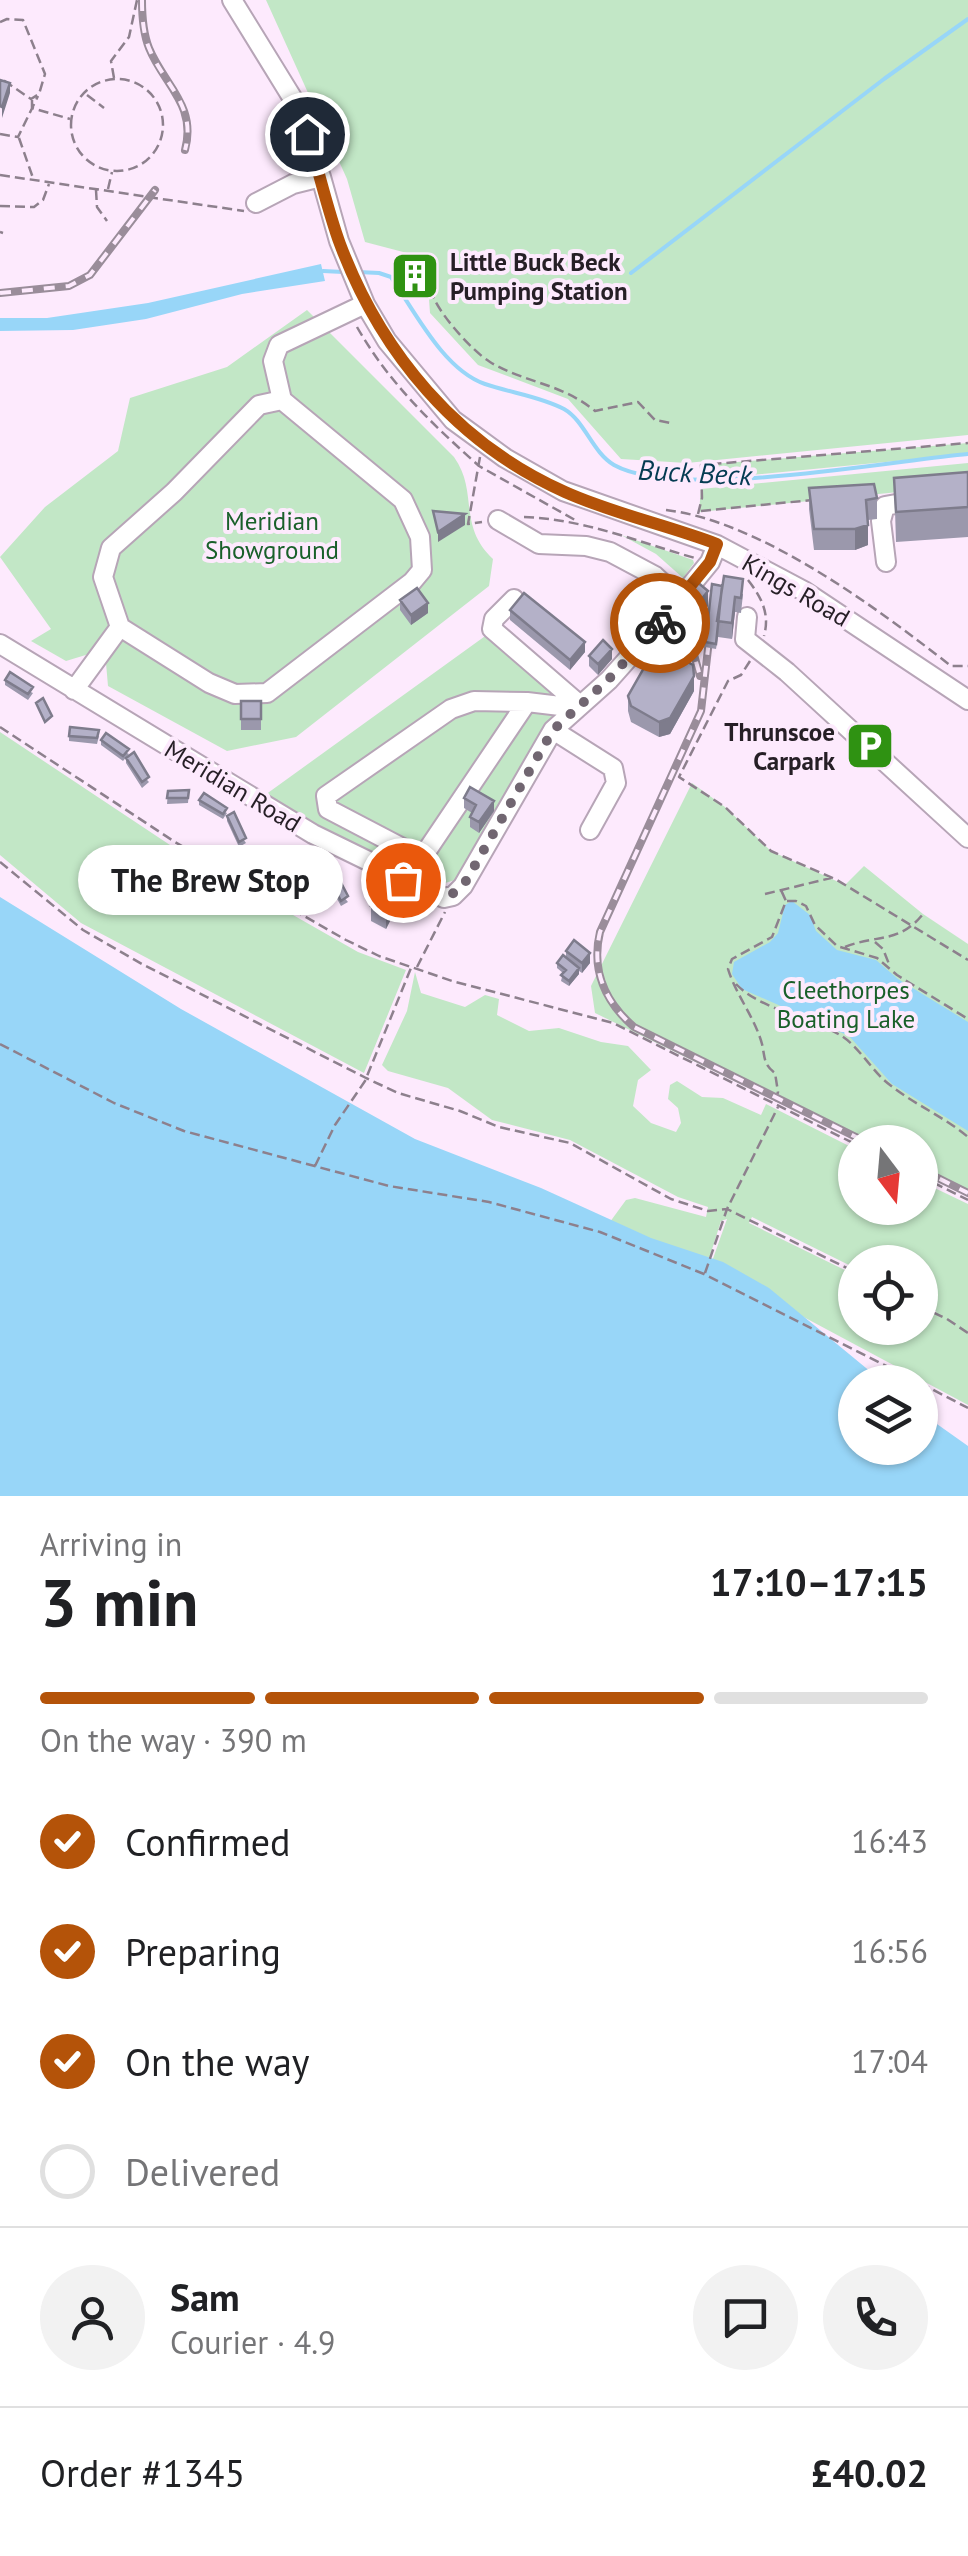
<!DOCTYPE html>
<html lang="en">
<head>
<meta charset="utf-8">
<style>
	body { margin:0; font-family:"PT Sans",sans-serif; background:#f2f2f2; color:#202124; height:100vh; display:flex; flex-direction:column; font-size:38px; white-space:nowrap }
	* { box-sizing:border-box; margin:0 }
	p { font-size:32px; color:#757577 }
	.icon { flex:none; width:55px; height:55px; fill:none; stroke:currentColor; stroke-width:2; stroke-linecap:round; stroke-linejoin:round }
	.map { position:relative; height:1496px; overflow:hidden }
	.drawer { display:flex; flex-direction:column; background:#fff; flex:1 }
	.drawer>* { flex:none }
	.needle { width:65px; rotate:164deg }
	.controls { position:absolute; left:838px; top:1125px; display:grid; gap:20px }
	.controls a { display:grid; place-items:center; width:100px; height:100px; border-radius:50%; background:#fff; box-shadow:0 2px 8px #0004; font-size:50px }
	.pin { position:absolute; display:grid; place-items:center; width:85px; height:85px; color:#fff; margin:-42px; border:5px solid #fff; border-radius:50%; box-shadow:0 2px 10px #0007 }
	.courier { position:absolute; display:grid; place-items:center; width:100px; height:100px; margin:-50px; border:8px solid #b45309; border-radius:50%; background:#fff; color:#222; box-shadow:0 2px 12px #0007 }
	.bubble { position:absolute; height:70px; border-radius:35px; background:#fff; box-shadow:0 2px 8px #0004; font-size:32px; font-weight:600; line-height:70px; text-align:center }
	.head em { font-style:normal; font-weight:600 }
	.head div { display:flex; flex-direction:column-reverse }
	.head { display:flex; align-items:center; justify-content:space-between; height:170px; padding:0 40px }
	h1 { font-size:65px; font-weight:600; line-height:75px }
	.bar { display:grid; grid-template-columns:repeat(4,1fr); gap:15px 10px; align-content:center; height:120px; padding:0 40px }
	.bar i { height:12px; border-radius:8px; background:#e0e0e0 }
	.bar .active { background:#b45309 }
	.bar p { grid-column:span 4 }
	.line { display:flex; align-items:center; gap:25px; padding:0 40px; border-top:2px solid #e0e0e0 }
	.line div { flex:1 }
	.round { display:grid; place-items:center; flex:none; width:105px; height:105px; border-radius:52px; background:#f2f2f2 }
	ol { padding:0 40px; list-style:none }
	li { display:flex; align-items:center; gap:30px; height:110px }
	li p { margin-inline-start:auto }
	li .icon { padding:10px; border-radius:50%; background:#b45309; color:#fff; stroke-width:4 }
	li:last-child { color:#757577 }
	li i { width:55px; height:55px; border:5px solid #e0e0e0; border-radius:50% }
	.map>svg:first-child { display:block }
</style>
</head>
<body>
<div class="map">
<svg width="968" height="1496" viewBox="0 0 968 1496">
	<rect width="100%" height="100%" fill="#fdeafd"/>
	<!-- green -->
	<path fill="#c2e7c6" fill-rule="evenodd" d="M266,0H968V435L687,463L621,459L568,399L478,365L430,313L426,258L365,242L347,179Z
		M307,310L454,457C479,492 457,525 493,559L489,586L296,737L227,751L108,686L106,663L89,654L66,661L31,641L51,629L0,557L45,507L118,451L130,398L227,367Z
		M968,443V454L700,480L701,465Z
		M968,463V485L699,512L701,489Z
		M621,535L693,560L694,563L683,578L656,554Z
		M488,634L566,698L459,879L438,885L368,853L265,795Z
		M0,732L170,845L358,952L406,970L364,1073L81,923L0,855Z
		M692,783L725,807L771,851L845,885L864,866L923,914L968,944V1196L920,1172V1142H859L595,1013L591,986Z
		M415,972L421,993L465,1007L485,995L499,999L497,1015L529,1031L559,1028L601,1042L628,1046L651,1070L638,1080L633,1106L651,1123L676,1132L681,1123L678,1108L668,1099L670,1085L677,1081L702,1097L723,1098L761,1115L766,1104L855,1149V1208H920V1181L968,1204V1405L710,1267L727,1219L721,1221L708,1262L607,1226L626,1200L635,1198L706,1217L708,1207L678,1197L570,1140L492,1120L448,1088L388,1071L382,1065L407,1011ZM752,1217L855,1268V1262H920V1303L937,1312L931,1315L920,1309V1328H855V1275L749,1223Z"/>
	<!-- water -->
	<path fill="#98d6f8" d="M321,264L325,281L242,294L146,319L73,330L0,331V318H47L148,303Z
		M0,897L181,1009L415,1139L541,1188L651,1238L723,1262L769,1288L883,1382H855V1448H920V1412L968,1446V1496H0Z
		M792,901L810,915L816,931L837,950L876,960L898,979L968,1022V1131L892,1084L849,1036L742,989L732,974L734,962L770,942L778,933L785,905Z"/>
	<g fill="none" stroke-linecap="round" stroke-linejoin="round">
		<!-- stream -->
		<path stroke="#98d6f8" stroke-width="4" d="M323,271L343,272
			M358,272L379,273L391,277C415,312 444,370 485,384C511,393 539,396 564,409C585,421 592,452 614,465C678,501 889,461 968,454
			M631,273L884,79L968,19
			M391,277H406"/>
		<!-- minor casing -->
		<g stroke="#b7a5b7" stroke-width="22">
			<path id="minor" d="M232,0L293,99L321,177L339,241L365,304L387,341L453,420L505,458L563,491L717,545L804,591L968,700
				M256,203L293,184L321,177
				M282,400L403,500L420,537L422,570L412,582L267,693L235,694L209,683L120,627L103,577L111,548L174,492L259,405L282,400L273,361L279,345L365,304
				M498,520L539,544L586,546L610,552L655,576L680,599
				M886,562L881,521L885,506L918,500
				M514,599L494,619L492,629L580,705
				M747,617L745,639L787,672L968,838
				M0,644L313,834L444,898L453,896L463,886L553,730L609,680L665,617L710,562L717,545
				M74,690L120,627
				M527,702L474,701L451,709L326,796L328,809L414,854L428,849L527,702L577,708
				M553,730L613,768L616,783L590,830"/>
		</g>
		<!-- path -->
		<path stroke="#8d808d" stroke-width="2.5" stroke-dasharray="10 5" stroke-linecap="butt" d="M0,22L7,19L23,20L45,74L39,94L31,99L0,78
			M114,78L111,61L129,37L137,0
			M71 125a46 46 0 1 1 92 0a46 46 0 1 1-92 0Z
			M87,95L104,108
			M32,100V108L70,119
			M0,134L18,137L38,96
			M19,138L33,178
			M0,175L149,197
			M108,189L112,172
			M96,190L97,207L107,221
			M148,197L244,211
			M0,206L34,207L43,200L49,184
			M0,232L3,233
			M431,259C430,269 429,281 431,290C435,310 472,351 490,362C525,383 561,383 595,411L638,402L655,420L671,423
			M357,327C389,383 431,423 479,466L575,520
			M480,457L468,524L482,522
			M666,510C760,521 877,608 951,666H968
			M701,511L812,500
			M698,514L702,498L701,465L968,443
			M524,517C584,519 638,542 695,558
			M748,580C762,598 770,614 764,636
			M750,661L741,675L728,681L679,777L725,807L771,851L837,880L968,960
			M0,727L175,842L346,940L379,956L452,981L613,1023L855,1144
			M0,862L83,930L142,964L366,1078L398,1093L460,1111L499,1127L570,1143L671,1199L708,1211L727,1209L855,1272
			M765,894L831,878
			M787,901H796L806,906L815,925L837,946L877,958L897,975L968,1019
			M875,942L883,949L889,964
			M845,947C877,934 899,944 923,914
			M417,967L445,912
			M736,984C761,1010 808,1016 840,1035C857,1045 869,1066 884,1080C910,1103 942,1115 968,1137
			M0,1044L114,1103L184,1131L389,1186L489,1202L600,1232L704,1274L918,1382
			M775,1101L778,1092L775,1073C763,1064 765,1057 762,1044C755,1018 736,995 728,969L732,959L772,937L786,901L781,890
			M315,1166L335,1125L365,1081L411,968
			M920,1176L968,1200
			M705,1273L727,1209L778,1107
			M920,1306L947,1319L968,1333
			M920,1383L968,1408"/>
		<!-- minor -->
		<use href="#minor" stroke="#fff" stroke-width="18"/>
		<!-- rail casing -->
		<g stroke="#9a8d9a" stroke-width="8">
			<path id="rail" d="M142,0C142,16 143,33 149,48C164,85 197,105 185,150
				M0,293L69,286L90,275L155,190
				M711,622L701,711L600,932C591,970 605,1002 634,1027L866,1142
				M673,625L693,651L700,676
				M920,1169L968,1193"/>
		</g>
		<!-- rail -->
		<use href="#rail" stroke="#fdeafd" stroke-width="4" stroke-dasharray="11" stroke-linecap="butt"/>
	</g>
	<!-- wall -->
	<path fill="#9b98ac" d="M409,265H420V282H410Z
		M968,472V537L896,542L894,478Z
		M809,488L877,498V519L868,520V545L855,550H814L809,509Z
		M712,584L743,594L741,613L735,612L732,639L718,637L716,649L705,647L706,632L701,631L702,619H708Z
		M400,600L428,613L411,625L400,610Z
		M680,601L708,606L692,626L680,616Z
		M510,610L585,652L570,670L510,620Z
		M589,656L612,659L598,675L589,666Z
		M5,680L33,693L28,700L5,685Z
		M694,691L670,734L659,737L631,722L628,711V696Z
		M241,701H261V730H241Z
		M69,736H99L97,744L69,741Z
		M101,740L129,754L123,761L101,745Z
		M126,758L149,782L142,788L126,763Z
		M189,790L188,803L167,804L168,791Z
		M464,798L494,811L479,833L470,827V817L472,813L464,808Z
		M199,800L227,813L223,819L199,805Z
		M227,816L246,843L239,847L227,821Z
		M287,851V864H264L265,852Z
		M300,857L329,869L325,877L300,863Z
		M331,882L348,902L341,906L331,888Z
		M371,906H390V921L386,929L371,921Z
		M566,951L590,963L582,973L579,971V974L569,986L561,981L563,973L557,968V963L566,957Z"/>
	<!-- shaded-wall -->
	<path fill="#7e7c8c" d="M10,83V93L2,118V107Z
		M465,514V525L438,542V532Z
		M868,525V545L855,550V529Z
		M708,591V606L692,626V611Z
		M735,597V612L732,639V623Z
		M428,603V613L411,625V615Z
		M585,642V652L570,670V660Z
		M612,649V659L598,675V664Z
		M694,676V691L670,734L659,737V722Z
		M494,801V811L479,833V822Z
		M390,906V921L386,929V914Z
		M590,953V963L582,973V963Z
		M579,968V974L569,986V981Z"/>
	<!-- building -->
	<path fill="#b4b1c8" stroke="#7e7c8c" stroke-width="2.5" d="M0,80L10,83L2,107L0,106Z
		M409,265H420V277H410Z
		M968,472V507L896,512L894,478Z
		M874,484L877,498L866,500L868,525L855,529H814L809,488Z
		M433,511L465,514L438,532Z
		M724,576L743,579L741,598L735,597L732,623L717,621Z
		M696,581L708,591L692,611L680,601Z
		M712,584L722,586L716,644L705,642L707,627L701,626L702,619H708Z
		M417,588L428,603L411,615L400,600Z
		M524,593L585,642L570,660L510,610Z
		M603,640L612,649L598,664L589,656Z
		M664,649L693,665L694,676L670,718L659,722L631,706L628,696L653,652Z
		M10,672L33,687L28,694L5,680Z
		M43,698L52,716L45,722L36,703Z
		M241,701H261V719H241Z
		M70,727L99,730L97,738L69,736Z
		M106,733L129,749L123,756L101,740Z
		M134,752L149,777L142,782L126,758Z
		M470,787L494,801L479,822L470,817L476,805L464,798Z
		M189,790L188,798H167L168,791Z
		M204,793L227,808L223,814L199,800Z
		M234,812L246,838L239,842L227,816Z
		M287,851V859H264L265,852Z
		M304,851L329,864L325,872L300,857Z
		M338,877L348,896L341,901L331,882Z
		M376,898L390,906L386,914L371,906Z
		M574,940L590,953L582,963L566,951Z
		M563,955L579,968L569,981L561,975L566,970L557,963Z"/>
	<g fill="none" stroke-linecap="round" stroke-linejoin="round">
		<!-- done -->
		<path stroke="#716671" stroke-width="10" stroke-dasharray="0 18" d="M403,880C425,891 443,906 463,886L553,730L608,680L660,623"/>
		<!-- route -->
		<path stroke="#b45309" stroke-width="12" d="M307,134C319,170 327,209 340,244C381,353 457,444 565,492C614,514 667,525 717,544L710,562L660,623"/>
	</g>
	<!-- icons -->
	<defs>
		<g id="building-square" transform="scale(2.5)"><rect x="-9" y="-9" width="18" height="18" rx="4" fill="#2f9212" stroke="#fdeafd"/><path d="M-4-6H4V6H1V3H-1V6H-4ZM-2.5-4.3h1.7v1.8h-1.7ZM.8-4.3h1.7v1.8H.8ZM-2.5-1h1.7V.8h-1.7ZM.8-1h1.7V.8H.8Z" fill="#fff"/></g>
		<g id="parking-square" transform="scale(2.5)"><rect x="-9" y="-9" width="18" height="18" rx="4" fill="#2f9212" stroke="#fdeafd"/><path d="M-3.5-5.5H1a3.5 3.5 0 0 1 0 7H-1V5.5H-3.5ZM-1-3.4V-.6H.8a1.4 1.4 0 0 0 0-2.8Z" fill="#fff"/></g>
	</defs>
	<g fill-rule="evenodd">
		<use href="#building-square" x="415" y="276"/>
		<use href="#parking-square" x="870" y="746"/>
	</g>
	<g text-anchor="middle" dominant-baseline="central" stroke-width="8" stroke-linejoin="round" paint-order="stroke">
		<!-- poi labels -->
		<g font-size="25" font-weight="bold" fill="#261f26" stroke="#fdeafd" text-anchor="start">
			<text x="450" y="262">Little Buck Beck<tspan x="450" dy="29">Pumping Station</tspan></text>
			<text x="835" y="732" text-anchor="end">Thrunscoe<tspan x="835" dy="29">Carpark</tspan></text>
		</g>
		<!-- park labels -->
		<g font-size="25" fill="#19602a" stroke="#fdeafd">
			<text x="272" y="521">Meridian<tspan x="272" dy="29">Showground</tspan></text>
			<text x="846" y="990">Cleethorpes<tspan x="846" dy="29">Boating Lake</tspan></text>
		</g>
		<!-- street labels -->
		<g font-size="25" fill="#261f26" stroke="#fdeafd">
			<text transform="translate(796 590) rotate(30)">Kings Road</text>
			<text transform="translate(233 786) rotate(31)">Meridian Road</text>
		</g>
		<!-- water labels -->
		<g font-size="28" font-style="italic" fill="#043b52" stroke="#fdeafd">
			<text transform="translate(695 472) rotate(3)">Buck Beck</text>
		</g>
	</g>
</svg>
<div class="controls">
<a><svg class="needle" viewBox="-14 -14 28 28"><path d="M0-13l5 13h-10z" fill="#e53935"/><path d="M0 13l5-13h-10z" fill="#757577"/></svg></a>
<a><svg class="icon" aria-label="locate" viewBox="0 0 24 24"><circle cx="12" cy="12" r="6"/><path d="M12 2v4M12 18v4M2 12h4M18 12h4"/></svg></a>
<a><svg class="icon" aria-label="layers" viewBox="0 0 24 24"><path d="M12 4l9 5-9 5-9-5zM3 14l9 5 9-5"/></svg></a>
</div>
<div class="pin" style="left:403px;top:880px;background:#ea580c"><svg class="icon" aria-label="bag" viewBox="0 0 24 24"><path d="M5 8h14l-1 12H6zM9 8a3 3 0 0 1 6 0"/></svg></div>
<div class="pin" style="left:307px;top:134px;background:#1f2937"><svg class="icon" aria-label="home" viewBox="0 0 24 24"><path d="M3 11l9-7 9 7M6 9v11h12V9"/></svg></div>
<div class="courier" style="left:660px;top:623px"><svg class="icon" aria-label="bike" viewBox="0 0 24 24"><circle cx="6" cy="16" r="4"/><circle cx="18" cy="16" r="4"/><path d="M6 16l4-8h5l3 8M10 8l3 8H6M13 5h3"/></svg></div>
<div class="bubble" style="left:78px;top:845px;width:265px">The Brew Stop</div>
</div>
<section class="drawer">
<div class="head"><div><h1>3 min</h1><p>Arriving in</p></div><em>17:10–17:15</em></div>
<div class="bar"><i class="active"></i><i class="active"></i><i class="active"></i><i></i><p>On the way · 390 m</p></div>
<ol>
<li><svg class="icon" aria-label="check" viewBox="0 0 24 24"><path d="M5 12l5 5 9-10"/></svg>Confirmed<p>16:43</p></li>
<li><svg class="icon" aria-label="check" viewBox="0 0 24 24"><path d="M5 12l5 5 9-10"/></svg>Preparing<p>16:56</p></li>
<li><svg class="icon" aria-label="check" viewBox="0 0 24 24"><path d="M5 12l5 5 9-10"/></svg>On the way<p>17:04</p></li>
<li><i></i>Delivered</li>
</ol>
<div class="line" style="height:180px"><a class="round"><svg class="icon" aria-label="person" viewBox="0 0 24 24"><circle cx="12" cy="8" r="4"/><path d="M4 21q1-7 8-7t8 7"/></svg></a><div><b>Sam</b><p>Courier · 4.9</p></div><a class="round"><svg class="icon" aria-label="chat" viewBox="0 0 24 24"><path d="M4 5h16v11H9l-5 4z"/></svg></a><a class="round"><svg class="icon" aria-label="phone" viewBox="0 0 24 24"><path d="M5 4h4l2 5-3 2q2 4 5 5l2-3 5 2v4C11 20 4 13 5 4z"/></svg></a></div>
<div class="line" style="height:130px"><div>Order #1345</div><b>£40.02</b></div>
</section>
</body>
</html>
